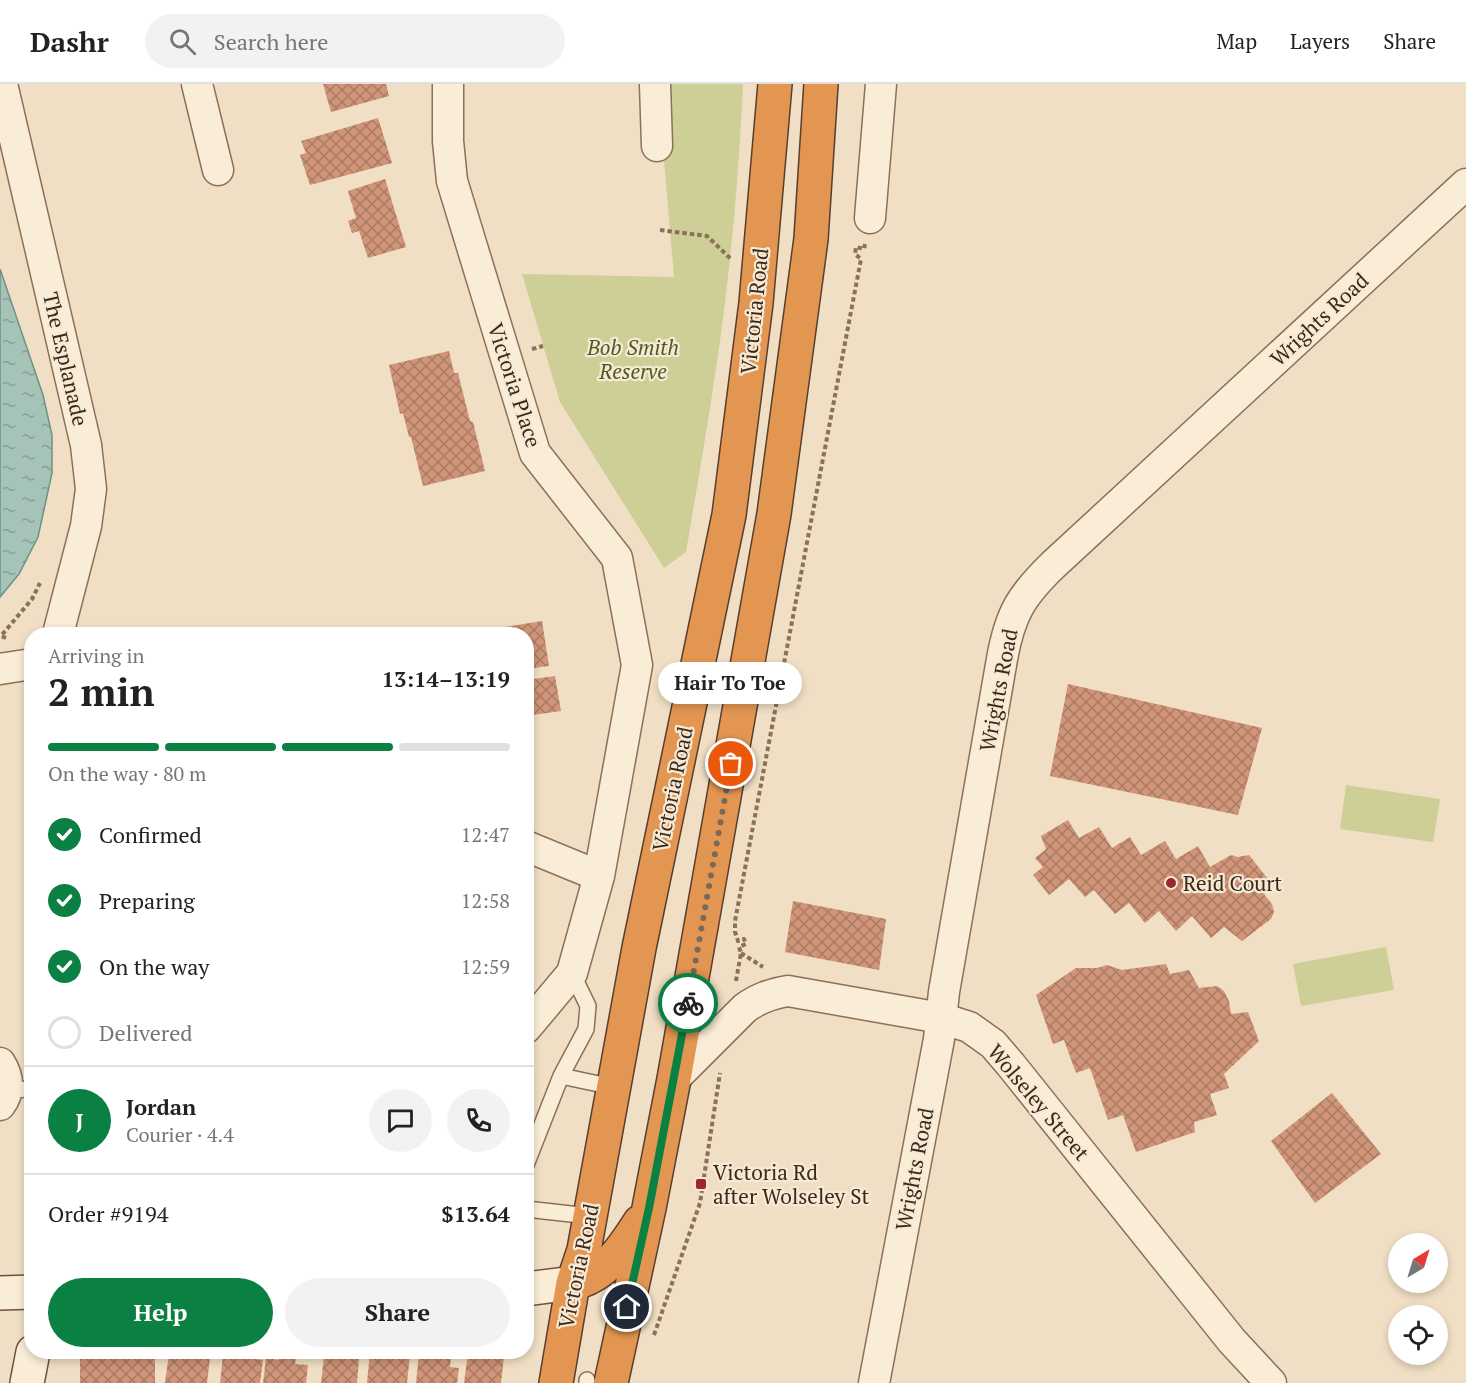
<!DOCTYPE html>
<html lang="en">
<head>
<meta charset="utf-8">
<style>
	body { margin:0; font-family:"PT Serif",serif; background:#f2f2f2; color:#222; height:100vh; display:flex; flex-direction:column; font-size:22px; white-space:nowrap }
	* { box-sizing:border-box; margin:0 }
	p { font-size:20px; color:#767676 }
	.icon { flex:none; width:33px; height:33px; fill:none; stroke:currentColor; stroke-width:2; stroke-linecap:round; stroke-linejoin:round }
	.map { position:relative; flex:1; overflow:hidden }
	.side { position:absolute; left:24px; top:543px; width:510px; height:732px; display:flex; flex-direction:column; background:#fff; border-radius:24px; box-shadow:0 3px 9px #0003 }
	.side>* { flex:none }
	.needle { width:39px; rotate:38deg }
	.controls { position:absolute; left:1388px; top:1149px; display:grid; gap:12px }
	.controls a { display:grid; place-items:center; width:60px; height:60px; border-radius:50%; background:#fff; box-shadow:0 3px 9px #0003; font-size:30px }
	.pin { position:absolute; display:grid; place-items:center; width:51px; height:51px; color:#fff; margin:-26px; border:3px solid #fff; border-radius:50%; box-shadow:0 2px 6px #0007 }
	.courier { position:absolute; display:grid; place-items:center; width:60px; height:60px; margin:-30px; border:4px solid #0b8043; border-radius:50%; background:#fff; color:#222; box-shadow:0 2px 8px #0007 }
	.bubble { position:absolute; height:42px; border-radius:21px; background:#fff; box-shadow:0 3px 9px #0003; font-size:20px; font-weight:800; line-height:42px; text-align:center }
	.summary em { font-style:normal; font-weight:800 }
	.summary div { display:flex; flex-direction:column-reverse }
	.summary { display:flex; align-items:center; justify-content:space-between; height:102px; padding:0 24px }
	h1 { font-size:39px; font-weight:800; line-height:45px }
	.bar { display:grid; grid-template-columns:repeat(4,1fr); gap:9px 6px; align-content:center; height:72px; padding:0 24px }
	.bar i { height:8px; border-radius:4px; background:#e0e0e0 }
	.bar .selected { background:#0b8043 }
	.bar p { grid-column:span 4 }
	.line { display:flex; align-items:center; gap:15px; padding:0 24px; border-top:2px solid #e0e0e0 }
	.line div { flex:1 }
	.round { display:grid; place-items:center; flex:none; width:63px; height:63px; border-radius:32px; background:#f2f2f2 }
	ol { padding:0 24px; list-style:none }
	li { display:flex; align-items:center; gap:18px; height:66px }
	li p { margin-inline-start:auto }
	li .icon { padding:6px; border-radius:50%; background:#0b8043; color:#fff; stroke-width:4 }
	li:last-child { color:#767676 }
	li i { width:33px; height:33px; border:3px solid #e0e0e0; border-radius:50% }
	.cta { display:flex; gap:12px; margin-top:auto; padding:12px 24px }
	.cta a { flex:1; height:69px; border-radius:36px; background:#0b8043; color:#fff; font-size:24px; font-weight:800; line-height:69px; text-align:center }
	.cta a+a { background:#f2f2f2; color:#222 }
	header { display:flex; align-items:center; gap:36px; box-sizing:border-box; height:84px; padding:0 30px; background:#fff; border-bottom:2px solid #e0e0e0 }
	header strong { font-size:28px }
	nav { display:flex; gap:33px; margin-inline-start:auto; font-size:21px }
	.search { width:420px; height:54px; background:#f2f2f2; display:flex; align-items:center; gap:15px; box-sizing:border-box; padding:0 21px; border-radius:33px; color:#767676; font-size:22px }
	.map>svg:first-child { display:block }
</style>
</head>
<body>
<header>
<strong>Dashr</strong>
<div class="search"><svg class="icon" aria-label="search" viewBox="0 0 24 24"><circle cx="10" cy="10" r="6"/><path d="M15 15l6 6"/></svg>Search here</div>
<nav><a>Map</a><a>Layers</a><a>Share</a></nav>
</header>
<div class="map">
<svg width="1466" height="1299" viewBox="0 0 1466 1299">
	<defs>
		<pattern id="water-ripples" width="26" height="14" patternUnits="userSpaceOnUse" patternTransform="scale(1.5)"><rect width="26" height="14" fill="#a6c3b8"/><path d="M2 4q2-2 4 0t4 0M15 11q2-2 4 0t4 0" fill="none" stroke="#889e95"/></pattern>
		<pattern id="building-cross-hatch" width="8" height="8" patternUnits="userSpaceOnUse" patternTransform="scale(1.5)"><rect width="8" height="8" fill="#d09578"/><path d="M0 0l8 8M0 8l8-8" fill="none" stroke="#aa7a62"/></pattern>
	</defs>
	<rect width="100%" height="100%" fill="#f0dfc4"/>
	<!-- green -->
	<path fill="#cdcf97" d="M663,0H743C740,67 735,134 727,201C717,290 701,379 686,468L664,484L560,318L522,190L674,193L664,76Z
		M1346,701L1440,715L1433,758L1340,745Z
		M1386,863L1394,906L1301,922L1293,880Z"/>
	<!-- water -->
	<path fill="url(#water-ripples)" stroke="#6c9285" stroke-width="1.5" d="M0,185L43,311L52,351V389L38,453L19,490L0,513Z"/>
	<!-- building -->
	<path fill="url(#building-cross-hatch)" d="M323,0H386L389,12L331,28Z
		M378,34L392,79L310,101L300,71L306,69L301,57Z
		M385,95L406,163L368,174L359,147L352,149L348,137L356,134L348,107Z
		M449,267L454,289H458L470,337L473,338L485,387L423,402L411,353H409L403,329L400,330L389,281Z
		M542,537L549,582L526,585V550H488L487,546Z
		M555,592L561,627L526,632V596Z
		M1068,600L1262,644L1238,731L1050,692Z
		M1068,736L1079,754L1099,743L1112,764L1130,753L1141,771L1165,757L1176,775L1198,762L1210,783L1231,771L1238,773L1249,771L1268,795L1269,803L1264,810L1272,820L1274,828L1271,835L1242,857L1224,843L1211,854L1192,832L1176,847L1159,827L1145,839L1129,819L1115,830L1094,806L1085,813L1069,795L1049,811L1033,791L1043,783L1035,774L1046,765L1041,752Z
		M793,817L886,835L879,886L785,868Z
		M1166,880L1170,890L1189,886L1199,904L1217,902L1224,907L1229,917L1231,930L1248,928L1259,957L1224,990L1229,1004L1210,1010L1217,1031L1194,1038L1195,1048L1136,1068L1123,1031L1108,1036L1090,984L1076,989L1064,956L1053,960L1036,911L1076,884H1097L1107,881L1122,886Z
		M1332,1009L1381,1070L1315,1119L1271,1057Z
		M80,1268H155V1299H80Z
		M370,1268L410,1272L407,1299H367Z
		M169,1269L210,1274L207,1299H165Z
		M419,1269L451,1272L450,1283L459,1284L457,1299H416Z
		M468,1269L504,1273L501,1299H464Z
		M223,1271L263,1276L260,1299H220Z
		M280,1272L296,1274L295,1280L308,1281L306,1299H263L266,1274L279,1276Z
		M324,1272L359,1275L357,1299H321Z"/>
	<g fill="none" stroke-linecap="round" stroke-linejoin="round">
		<!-- lane casing -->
		<g stroke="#8c7059" stroke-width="18">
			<path id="lane" d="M561,992L613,1003
				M7,1006L32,1005
				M526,1081L561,992L586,945L588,922L572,889
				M526,1125L589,1132
				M587,1299V1296"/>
		</g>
		<!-- street casing -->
		<g stroke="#8c7059" stroke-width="33">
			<path id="street" d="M2,0L86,361L91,405L86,442L58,550
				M197,0L218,86
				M448,0V57L452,97L535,369L617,474L637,581L599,792L572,889L526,944
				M655,0L657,62
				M870,134L881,0
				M0,585L32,580
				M526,762L599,792
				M0,979C9,993 10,1008 0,1021
				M674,995L745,924C759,914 771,910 788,907L941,934L969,943L993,960L1011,981L1232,1257L1271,1299
				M874,1299L939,955L944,908L1002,575C1010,530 1021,512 1053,481L1466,100"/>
		</g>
		<!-- secondary casing -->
		<g stroke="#6e513c" stroke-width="36">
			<path id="secondary" d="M526,1205L573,1199
				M0,1209L32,1208
				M27,1299L33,1268"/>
		</g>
		<!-- highway casing -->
		<g stroke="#593e2d" stroke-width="36">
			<path id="highway" d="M573,1199C604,1194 624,1163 640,1138
				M556,1299L573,1199L584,1166L639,864L729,431L756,219L775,0
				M611,1299L649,1124L674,995L774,430L811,155L821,0"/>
		</g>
		<!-- path -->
		<path stroke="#8c7059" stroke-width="4" stroke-dasharray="4.5 3" stroke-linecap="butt" d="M660,146L707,152L731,175
			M532,265L543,262
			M6,554L1,552L32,515L40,499
			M741,869L763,883
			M736,897L741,869L739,863L746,860L744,855L738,857L735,848V837L861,175L855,170L856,163L864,165L865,160
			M654,1251L700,1119L720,989"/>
		<!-- lane -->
		<use href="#lane" stroke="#faedd7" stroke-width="15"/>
		<!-- street -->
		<use href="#street" stroke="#faedd7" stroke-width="30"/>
		<!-- secondary -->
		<use href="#secondary" stroke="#faedd7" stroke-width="33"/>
		<!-- highway -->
		<use href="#highway" stroke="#e39651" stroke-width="33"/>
	</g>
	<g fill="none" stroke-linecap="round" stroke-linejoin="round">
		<!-- done -->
		<path stroke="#7a6958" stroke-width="6" stroke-dasharray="0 10.8" d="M688,919L731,680"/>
		<!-- route -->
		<path stroke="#0b8043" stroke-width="8" d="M627,1223L649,1124L688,919"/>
	</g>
	<!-- markers -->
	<g fill="#9e2631" stroke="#f7ead4" stroke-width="2">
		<circle cx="1171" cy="799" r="6"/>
		<rect x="695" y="1094" width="12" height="12" rx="3"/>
	</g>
	<g text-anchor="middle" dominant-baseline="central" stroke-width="4.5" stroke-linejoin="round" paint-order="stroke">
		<!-- street labels -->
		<g font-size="21" fill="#3b291e" stroke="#f7ead4">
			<text transform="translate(754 227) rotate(-84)">Victoria Road</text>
			<text transform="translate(1319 235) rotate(-43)">Wrights Road</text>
			<text transform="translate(66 275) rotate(77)">The Esplanade</text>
			<text transform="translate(515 301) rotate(72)">Victoria Place</text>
			<text transform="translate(998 606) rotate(-79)">Wrights Road</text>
			<text transform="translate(672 705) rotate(-78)">Victoria Road</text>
			<text transform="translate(1039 1018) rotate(50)">Wolseley Street</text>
			<text transform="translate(914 1085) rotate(-79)">Wrights Road</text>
			<text transform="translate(578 1182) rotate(-78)">Victoria Road</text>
		</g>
		<!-- park labels -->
		<g font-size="21" font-style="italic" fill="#505823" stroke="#f7ead4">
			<text x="633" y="263">Bob Smith<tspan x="633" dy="24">Reserve</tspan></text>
		</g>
		<!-- poi labels -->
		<g font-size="21" fill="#3b291e" stroke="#f7ead4" text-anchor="start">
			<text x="1183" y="799">Reid Court</text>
			<text x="713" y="1088">Victoria Rd<tspan x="713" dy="24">after Wolseley St</tspan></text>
		</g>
	</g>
</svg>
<div class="controls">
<a><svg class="needle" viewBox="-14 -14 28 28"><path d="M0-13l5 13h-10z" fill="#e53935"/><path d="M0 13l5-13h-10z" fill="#767676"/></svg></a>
<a><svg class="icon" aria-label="locate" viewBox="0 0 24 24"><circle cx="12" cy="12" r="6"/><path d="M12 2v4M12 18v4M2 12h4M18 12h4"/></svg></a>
</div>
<div class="pin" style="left:731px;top:680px;background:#ea580c"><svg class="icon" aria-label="bag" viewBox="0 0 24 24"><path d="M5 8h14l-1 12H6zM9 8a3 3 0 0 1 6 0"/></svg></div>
<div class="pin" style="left:627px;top:1223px;background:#1f2937"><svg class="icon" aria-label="home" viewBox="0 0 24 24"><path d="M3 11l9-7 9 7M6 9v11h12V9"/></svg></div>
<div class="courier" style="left:688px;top:919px"><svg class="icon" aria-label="bike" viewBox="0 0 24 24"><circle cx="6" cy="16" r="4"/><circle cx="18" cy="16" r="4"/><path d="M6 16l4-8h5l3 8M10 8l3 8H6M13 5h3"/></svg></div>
<div class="bubble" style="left:658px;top:578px;width:144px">Hair To Toe</div>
<section class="side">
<div class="summary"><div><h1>2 min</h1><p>Arriving in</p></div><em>13:14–13:19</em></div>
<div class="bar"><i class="selected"></i><i class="selected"></i><i class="selected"></i><i></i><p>On the way · 80 m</p></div>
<ol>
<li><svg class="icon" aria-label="check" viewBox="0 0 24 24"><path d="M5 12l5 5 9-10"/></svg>Confirmed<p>12:47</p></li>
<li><svg class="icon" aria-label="check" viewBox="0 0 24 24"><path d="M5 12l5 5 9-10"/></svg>Preparing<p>12:58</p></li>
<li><svg class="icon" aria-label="check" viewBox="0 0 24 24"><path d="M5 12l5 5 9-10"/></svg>On the way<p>12:59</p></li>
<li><i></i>Delivered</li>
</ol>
<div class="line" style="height:108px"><b class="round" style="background:#0b8043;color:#fff">J</b><div><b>Jordan</b><p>Courier · 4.4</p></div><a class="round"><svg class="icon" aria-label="chat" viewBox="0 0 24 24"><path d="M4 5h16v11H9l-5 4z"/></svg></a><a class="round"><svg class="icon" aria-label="phone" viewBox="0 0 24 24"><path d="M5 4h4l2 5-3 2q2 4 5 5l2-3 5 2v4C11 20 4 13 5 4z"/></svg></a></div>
<div class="line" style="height:78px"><div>Order #9194</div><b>$13.64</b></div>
<div class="cta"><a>Help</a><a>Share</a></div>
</section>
</div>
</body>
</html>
